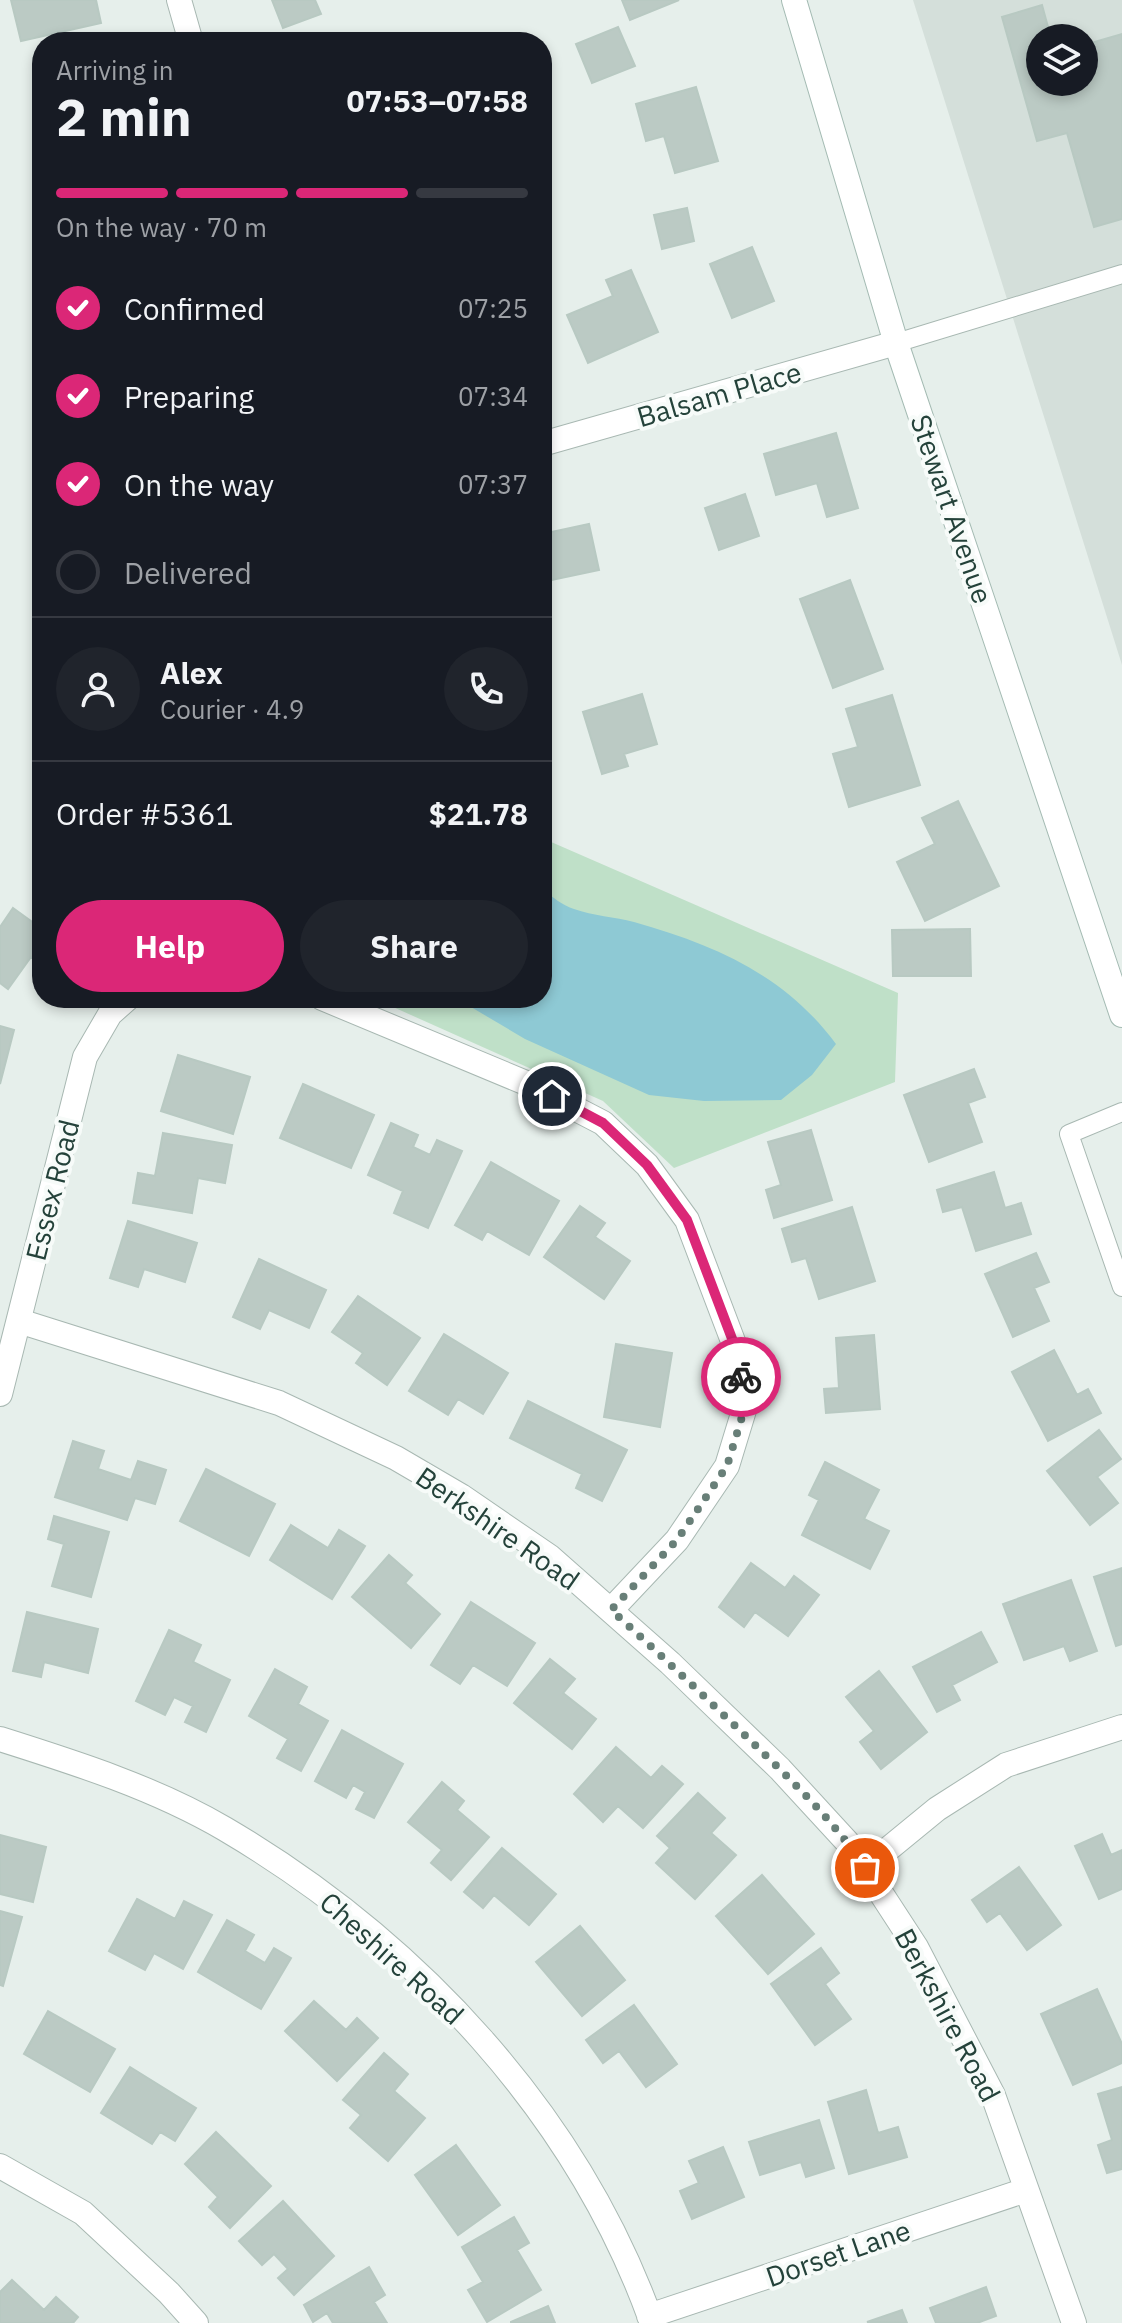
<!DOCTYPE html>
<html lang="en">
<head>
<meta charset="utf-8">
<style>
	body { margin:0; font-family:"IBM Plex Sans",sans-serif; background:#20242c; color:#f1f3f6; height:100vh; display:flex; flex-direction:column; font-size:30px; white-space:nowrap }
	* { box-sizing:border-box; margin:0 }
	p { font-size:26px; color:#9ea1a6 }
	.icon { flex:none; width:44px; height:44px; fill:none; stroke:currentColor; stroke-width:2; stroke-linecap:round; stroke-linejoin:round }
	.map { position:relative; flex:1; overflow:hidden }
	.sheet { position:absolute; left:32px; top:32px; width:520px; height:976px; display:flex; flex-direction:column; background:#171b24; border-radius:32px; box-shadow:0 4px 12px #0003 }
	.sheet>* { flex:none }
	.fabs { position:absolute; left:1026px; top:24px; display:grid; gap:16px }
	.fabs a { display:grid; place-items:center; width:72px; height:72px; border-radius:50%; background:#171b24; box-shadow:0 4px 12px #0003; font-size:40px }
	.pin { position:absolute; display:grid; place-items:center; width:68px; height:68px; color:#fff; margin:-34px; border:4px solid #fff; border-radius:50%; box-shadow:0 2px 8px #0007 }
	.courier { position:absolute; display:grid; place-items:center; width:80px; height:80px; margin:-40px; border:6px solid #db2777; border-radius:50%; background:#fff; color:#222; box-shadow:0 2px 10px #0007 }
	.overview em { font-style:normal; font-weight:700 }
	.overview div { display:flex; flex-direction:column-reverse }
	.overview { display:flex; align-items:center; justify-content:space-between; height:136px; padding:0 24px }
	h1 { font-size:52px; font-weight:700; line-height:60px }
	.bar { display:grid; grid-template-columns:repeat(4,1fr); gap:12px 8px; align-content:center; height:96px; padding:0 24px }
	.bar i { height:10px; border-radius:6px; background:#363941 }
	.bar .current { background:#db2777 }
	.bar p { grid-column:span 4 }
	.line { display:flex; align-items:center; gap:20px; padding:0 24px; border-top:2px solid #363941 }
	.line div { flex:1 }
	.round { display:grid; place-items:center; flex:none; width:84px; height:84px; border-radius:42px; background:#20242c }
	ol { padding:0 24px; list-style:none }
	li { display:flex; align-items:center; gap:24px; height:88px }
	li p { margin-inline-start:auto }
	li .icon { padding:8px; border-radius:50%; background:#db2777; color:#fff; stroke-width:4 }
	li:last-child { color:#9ea1a6 }
	li i { width:44px; height:44px; border:4px solid #363941; border-radius:50% }
	.action { display:flex; gap:16px; margin-top:auto; padding:16px 24px }
	.action a { flex:1; height:92px; border-radius:48px; background:#db2777; color:#fff; font-size:32px; font-weight:700; line-height:92px; text-align:center }
	.action a+a { background:#20242c; color:#f1f3f6 }
	.map>svg:first-child { display:block }
</style>
</head>
<body>
<div class="map">
<svg width="1122" height="2323" viewBox="0 0 1122 2323">
	<rect width="100%" height="100%" fill="#e6efeb"/>
	<!-- built -->
	<path fill="#d4dfda" fill-rule="evenodd" d="M913,0H1122V665ZM1040,38H1084V82H1040Z"/>
	<!-- green -->
	<path fill="#bfe0c8" d="M542,838L898,993L895,1082L674,1168L603,1101L373,998H542Z"/>
	<!-- water -->
	<path fill="#8ec9d4" d="M542,890C552,896 563,906 574,909C593,916 615,917 634,922C715,945 785,975 836,1044L812,1075L781,1100L704,1101L649,1095L525,1039L471,1007L461,998H542Z"/>
	<!-- building -->
	<path fill="#bbcac4" stroke="#b8c9c2" stroke-width="2" d="M11,0H96L101,23L21,41Z
		M272,0H315L321,14L283,28Z
		M622,0H679L630,20Z
		M1042,5L1051,38H1040V82H1084V45L1122,34V219L1094,227L1067,133L1037,141L1002,17Z
		M618,27L635,66L592,83L576,44Z
		M696,87L718,161L675,173L664,136L646,141L636,104Z
		M687,208L694,241L662,249L654,215Z
		M752,247L774,301L732,318L710,264Z
		M631,270L658,332L588,363L567,315L613,296L606,280Z
		M836,433L858,508L827,517L817,483L776,495L764,454Z
		M745,494L759,536L719,550L705,508Z
		M589,524L599,570L542,582V534Z
		M850,580L883,669L833,688L800,599Z
		M642,694L657,744L624,754L628,766L602,774L583,712Z
		M892,695L920,785L849,807L833,754L858,747L846,709Z
		M958,801L999,886L925,921L897,862L935,844L922,818Z
		M13,908L42,929V965L31,957L8,989L0,983V927Z
		M970,929L971,976H893L892,930Z
		M0,1026L14,1030L0,1084Z
		M178,1055L250,1077L233,1134L161,1111Z
		M974,1069L985,1097L968,1103L982,1142L929,1162L904,1095Z
		M303,1084L374,1115L351,1168L280,1138Z
		M391,1123L418,1135L413,1147L430,1155L437,1140L462,1151L428,1228L394,1213L403,1191L368,1175Z
		M811,1130L832,1200L774,1218L766,1190L781,1185L768,1142Z
		M163,1133L232,1145L225,1183L198,1178L192,1213L133,1203L138,1173L155,1176Z
		M491,1162L559,1201L529,1255L487,1231L482,1240L455,1225Z
		M994,1172L1005,1208L1021,1203L1031,1234L976,1251L962,1207L943,1212L937,1190Z
		M580,1206L605,1223L595,1237L630,1261L604,1299L544,1257Z
		M852,1207L875,1281L819,1299L806,1258L792,1262L782,1229Z
		M128,1221L197,1243L185,1282L144,1269L138,1287L110,1278Z
		M1036,1253L1049,1282L1034,1288L1049,1321L1013,1337L985,1274Z
		M259,1259L326,1290L309,1328L269,1310L260,1329L233,1317Z
		M358,1296L420,1338L387,1385L356,1363L363,1353L332,1332Z
		M444,1334L508,1373L483,1414L458,1399L448,1415L409,1391Z
		M874,1335L880,1409L826,1413L824,1389L839,1388L836,1338Z
		M616,1344L672,1353L660,1427L604,1417Z
		M1054,1350L1077,1395L1088,1389L1101,1413L1048,1441L1012,1372Z
		M528,1401L627,1450L602,1501L576,1488L582,1474L510,1438Z
		M1099,1430L1121,1459L1097,1477L1118,1503L1090,1525L1047,1471Z
		M73,1441L104,1451L98,1469L131,1480L138,1461L166,1470L155,1504L135,1498L127,1520L55,1497Z
		M825,1462L879,1490L864,1519L889,1531L870,1569L802,1535L819,1500L809,1495Z
		M206,1469L275,1504L249,1556L180,1521Z
		M54,1516L109,1532L91,1597L52,1586L64,1544L48,1539Z
		M291,1525L328,1548L339,1530L365,1546L332,1599L270,1560Z
		M389,1555L412,1575L405,1583L440,1614L411,1648L352,1597Z
		M751,1563L785,1588L794,1576L819,1595L788,1636L755,1612L744,1627L719,1607Z
		M1122,1568V1644L1116,1646L1094,1577Z
		M1071,1580L1097,1651L1070,1661L1064,1646L1024,1660L1003,1604Z
		M471,1602L535,1643L507,1686L473,1665L460,1684L431,1665Z
		M27,1612L98,1629L88,1673L44,1662L41,1677L13,1671Z
		M169,1630L201,1645L193,1662L230,1680L206,1732L185,1722L193,1706L174,1697L165,1715L136,1701Z
		M981,1632L997,1662L952,1685L960,1700L937,1712L913,1667Z
		M550,1659L575,1679L563,1693L596,1719L572,1749L514,1703Z
		M275,1669L307,1687L298,1704L328,1721L301,1771L277,1758L288,1739L249,1716Z
		M879,1671L927,1732L881,1769L860,1742L874,1731L846,1697Z
		M342,1730L403,1764L374,1818L356,1809L365,1792L353,1785L346,1798L315,1781Z
		M616,1747L651,1778L662,1766L683,1784L643,1828L618,1806L603,1822L574,1794Z
		M442,1782L464,1801L457,1810L489,1837L451,1880L431,1863L442,1850L408,1822Z
		M698,1793L725,1818L711,1833L736,1855L695,1899L656,1863L670,1848L657,1836Z
		M1102,1834L1111,1855L1122,1850V1889L1099,1899L1075,1846Z
		M0,1835L46,1847L33,1902L0,1894Z
		M502,1848L556,1894L529,1925L494,1895L483,1908L464,1892Z
		M1019,1867L1061,1925L1027,1950L1000,1913L987,1922L972,1900Z
		M762,1875L814,1934L768,1974L716,1916Z
		M137,1899L175,1919L184,1901L212,1915L183,1969L154,1953L145,1970L109,1951Z
		M0,1911L22,1917L3,1986L0,1985Z
		M227,1920L254,1935L245,1951L265,1963L274,1948L291,1958L261,2009L198,1972Z
		M580,1926L625,1980L582,2016L536,1962Z
		M821,1948L839,1973L825,1984L851,2019L815,2045L771,1984Z
		M1097,1989L1122,2044V2063L1073,2085L1041,2014Z
		M314,2001L346,2030L357,2018L378,2038L337,2081L285,2031Z
		M634,2005L677,2064L646,2087L619,2051L603,2063L586,2040Z
		M48,2011L115,2049L90,2092L24,2054Z
		M384,2053L408,2074L394,2091L425,2118L388,2161L350,2128L361,2115L343,2100Z
		M130,2067L196,2108L175,2141L160,2132L152,2144L101,2113Z
		M1122,2087V2169L1107,2173L1098,2145L1112,2140L1098,2094Z
		M866,2090L878,2133L898,2127L907,2157L849,2174L828,2102Z
		M819,2120L834,2168L806,2177L801,2162L760,2175L749,2142Z
		M216,2132L271,2186L230,2228L209,2207L218,2197L185,2164Z
		M456,2145L500,2205L458,2235L415,2175Z
		M723,2147L744,2197L692,2219L680,2191L699,2183L689,2161Z
		M283,2201L334,2256L294,2295L278,2278L288,2269L274,2254L262,2265L239,2241Z
		M514,2217L529,2243L517,2250L541,2290L487,2322L468,2290L483,2282L462,2247Z
		M369,2267L385,2295L374,2302L387,2323H333L327,2313L313,2322L304,2305Z
		M12,2280L44,2310L56,2297L78,2317L73,2323H0V2292Z
		M986,2287L996,2316L977,2323H936L930,2308Z
		M548,2306L555,2323H511V2322Z
		M902,2310L907,2323L867,2322Z"/>
	<g fill="none" stroke-linecap="round" stroke-linejoin="round">
		<!-- service casing -->
		<g stroke="#a8b8b2" stroke-width="20">
			<path id="service" d="M896,343L1122,274
				M1122,1112L1069,1134L1122,1287"/>
		</g>
		<!-- minor casing -->
		<g stroke="#a8b8b2" stroke-width="26">
			<path id="minor" d="M179,0L191,42
				M542,444L896,343
				M322,998L526,1083L603,1123L647,1165L687,1220L739,1357L745,1407L727,1466L677,1540L611,1610
				M19,1321L279,1403L396,1458L461,1496L550,1557L670,1663L780,1769L849,1844L916,1947L993,2095L1074,2323
				M0,1394L85,1057L110,1014L128,998
				M0,1739C76,1763 155,1788 225,1829C415,1941 577,2113 652,2323
				M865,1868L937,1809L1006,1765L1122,1727
				M0,2166L83,2213L169,2293L196,2323
				M649,2316L1026,2190"/>
		</g>
		<!-- secondary casing -->
		<g stroke="#a4bbb3" stroke-width="26">
			<path id="secondary" d="M794,0L896,343L1122,1015"/>
		</g>
		<!-- service -->
		<use href="#service" stroke="#fff" stroke-width="18"/>
		<!-- minor -->
		<use href="#minor" stroke="#fff" stroke-width="24"/>
		<!-- secondary -->
		<use href="#secondary" stroke="#fff" stroke-width="24"/>
	</g>
	<g fill="none" stroke-linecap="round" stroke-linejoin="round">
		<!-- done -->
		<path stroke="#687f78" stroke-width="8" stroke-dasharray="0 14.4" d="M741,1377L745,1407L727,1466L677,1540L611,1610C660,1654 707,1699 754,1744C793,1782 835,1822 865,1868"/>
		<!-- route -->
		<path stroke="#db2777" stroke-width="10" d="M552,1096L603,1123L647,1165L687,1220L739,1357L741,1377"/>
	</g>
	<g text-anchor="middle" dominant-baseline="central" stroke-width="8" stroke-linejoin="round" paint-order="stroke">
		<!-- street labels -->
		<g font-size="28" fill="#24423a" stroke="#f7fbf9">
			<text transform="translate(719 394) rotate(-16)">Balsam Place</text>
			<text transform="translate(952 509) rotate(71)">Stewart Avenue</text>
			<text transform="translate(52 1190) rotate(-76)">Essex Road</text>
			<text transform="translate(498 1528) rotate(35)">Berkshire Road</text>
			<text transform="translate(392 1958) rotate(42)">Cheshire Road</text>
			<text transform="translate(948 2015) rotate(62)">Berkshire Road</text>
			<text transform="translate(838 2253) rotate(-19)">Dorset Lane</text>
		</g>
	</g>
</svg>
<div class="fabs">
<a><svg class="icon" aria-label="layers" viewBox="0 0 24 24"><path d="M12 4l9 5-9 5-9-5zM3 14l9 5 9-5"/></svg></a>
</div>
<div class="pin" style="left:865px;top:1868px;background:#ea580c"><svg class="icon" aria-label="bag" viewBox="0 0 24 24"><path d="M5 8h14l-1 12H6zM9 8a3 3 0 0 1 6 0"/></svg></div>
<div class="pin" style="left:552px;top:1096px;background:#1f2937"><svg class="icon" aria-label="home" viewBox="0 0 24 24"><path d="M3 11l9-7 9 7M6 9v11h12V9"/></svg></div>
<div class="courier" style="left:741px;top:1377px"><svg class="icon" aria-label="bike" viewBox="0 0 24 24"><circle cx="6" cy="16" r="4"/><circle cx="18" cy="16" r="4"/><path d="M6 16l4-8h5l3 8M10 8l3 8H6M13 5h3"/></svg></div>
<section class="sheet">
<div class="overview"><div><h1>2 min</h1><p>Arriving in</p></div><em>07:53–07:58</em></div>
<div class="bar"><i class="current"></i><i class="current"></i><i class="current"></i><i></i><p>On the way · 70 m</p></div>
<ol>
<li><svg class="icon" aria-label="check" viewBox="0 0 24 24"><path d="M5 12l5 5 9-10"/></svg>Confirmed<p>07:25</p></li>
<li><svg class="icon" aria-label="check" viewBox="0 0 24 24"><path d="M5 12l5 5 9-10"/></svg>Preparing<p>07:34</p></li>
<li><svg class="icon" aria-label="check" viewBox="0 0 24 24"><path d="M5 12l5 5 9-10"/></svg>On the way<p>07:37</p></li>
<li><i></i>Delivered</li>
</ol>
<div class="line" style="height:144px"><a class="round"><svg class="icon" aria-label="person" viewBox="0 0 24 24"><circle cx="12" cy="8" r="4"/><path d="M4 21q1-7 8-7t8 7"/></svg></a><div><b>Alex</b><p>Courier · 4.9</p></div><a class="round"><svg class="icon" aria-label="phone" viewBox="0 0 24 24"><path d="M5 4h4l2 5-3 2q2 4 5 5l2-3 5 2v4C11 20 4 13 5 4z"/></svg></a></div>
<div class="line" style="height:104px"><div>Order #5361</div><b>$21.78</b></div>
<div class="action"><a>Help</a><a>Share</a></div>
</section>
</div>
</body>
</html>
